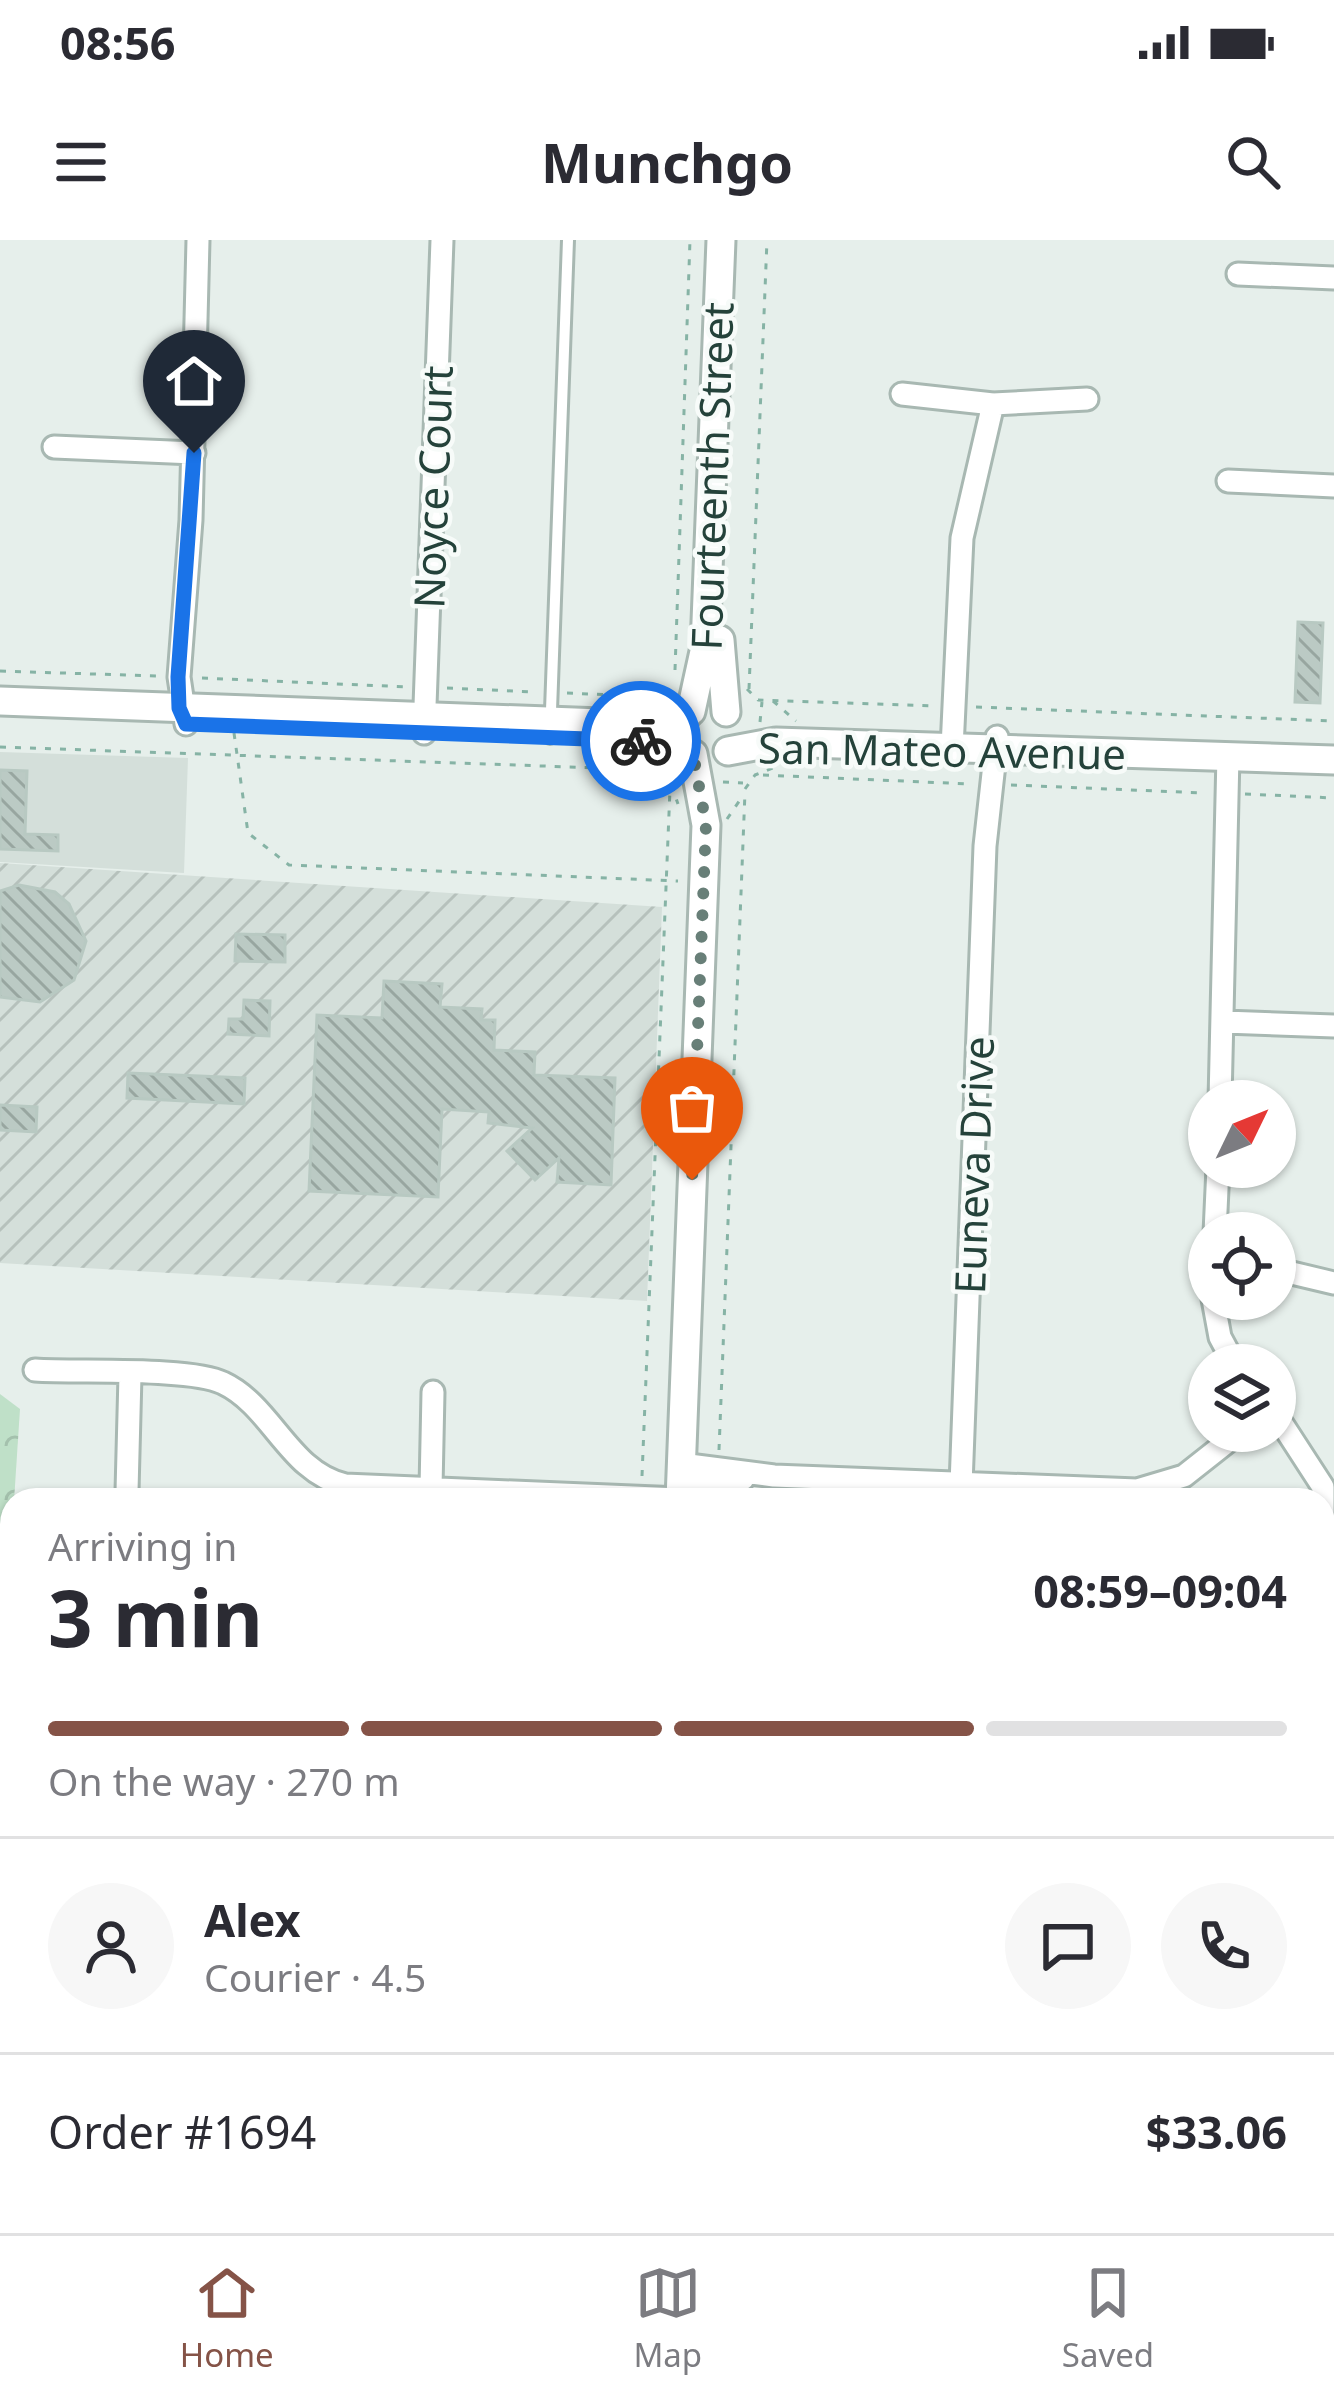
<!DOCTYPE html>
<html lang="en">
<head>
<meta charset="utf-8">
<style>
	body { margin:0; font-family:"Noto Sans",sans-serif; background:#f7f7f7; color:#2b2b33; height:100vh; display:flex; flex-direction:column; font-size:45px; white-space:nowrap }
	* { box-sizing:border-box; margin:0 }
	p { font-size:39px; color:#7c7c81 }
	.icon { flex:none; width:66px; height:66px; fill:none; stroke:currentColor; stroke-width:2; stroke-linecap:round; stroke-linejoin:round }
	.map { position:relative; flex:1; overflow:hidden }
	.panel { position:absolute; left:0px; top:1248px; width:1335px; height:747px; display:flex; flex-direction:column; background:#fff; border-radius:36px 36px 0 0; box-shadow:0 3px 9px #0004 }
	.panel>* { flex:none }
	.needle { width:78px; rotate:47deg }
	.tools { position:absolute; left:1188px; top:840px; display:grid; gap:24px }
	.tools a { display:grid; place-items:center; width:108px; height:108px; border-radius:50%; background:#fff; box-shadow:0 3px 9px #0004; font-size:60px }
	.pin { position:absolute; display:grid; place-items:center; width:102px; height:102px; color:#fff; margin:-123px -51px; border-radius:50% 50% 50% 0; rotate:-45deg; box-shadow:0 0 12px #0007 }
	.pin .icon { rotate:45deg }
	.courier { position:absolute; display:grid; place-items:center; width:120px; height:120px; margin:-60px; border:9px solid #1a73e8; border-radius:50%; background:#fff; color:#222; box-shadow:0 3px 15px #0007 }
	.summary em { font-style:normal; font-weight:700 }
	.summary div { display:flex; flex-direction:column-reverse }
	.summary { display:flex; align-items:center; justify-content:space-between; height:204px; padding:0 48px }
	h1 { font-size:78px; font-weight:700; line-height:90px }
	.bar { display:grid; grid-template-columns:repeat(4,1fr); gap:18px 12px; align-content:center; height:144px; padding:0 48px }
	.bar i { height:15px; border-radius:9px; background:#e1e1e2 }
	.bar .current { background:#855347 }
	.bar p { grid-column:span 4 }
	.line { display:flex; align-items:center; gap:30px; padding:0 48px; border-top:3px solid #e1e1e2 }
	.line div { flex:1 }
	.round { display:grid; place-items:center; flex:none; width:126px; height:126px; border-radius:63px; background:#f7f7f7 }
	.status { display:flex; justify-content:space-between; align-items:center; height:84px; padding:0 60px; background:#fff; direction:ltr }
	.status svg { height:33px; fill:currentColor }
	header { display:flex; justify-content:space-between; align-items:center; height:156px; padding:0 48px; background:#fff; font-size:54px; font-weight:700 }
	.tab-bar { display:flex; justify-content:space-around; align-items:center; height:168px; border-top:3px solid #e1e1e2; background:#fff; font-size:33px; color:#7c7c81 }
	.tab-bar a { display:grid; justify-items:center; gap:6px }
	.tab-bar .current { color:#855347 }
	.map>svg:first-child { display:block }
</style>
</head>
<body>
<div class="status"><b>08:56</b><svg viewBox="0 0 49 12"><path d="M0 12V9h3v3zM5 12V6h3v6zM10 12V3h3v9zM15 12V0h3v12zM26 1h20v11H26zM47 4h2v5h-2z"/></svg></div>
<header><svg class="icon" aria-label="menu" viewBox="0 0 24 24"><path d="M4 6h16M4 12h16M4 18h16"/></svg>Munchgo<svg class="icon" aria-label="search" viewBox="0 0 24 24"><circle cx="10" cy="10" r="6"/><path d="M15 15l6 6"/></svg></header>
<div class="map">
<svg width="1334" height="1993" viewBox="0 0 1334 1993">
	<defs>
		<pattern id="industrial-furrows" width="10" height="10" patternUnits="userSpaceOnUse" patternTransform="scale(3)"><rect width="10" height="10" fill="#d4dfda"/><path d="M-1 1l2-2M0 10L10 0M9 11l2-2" fill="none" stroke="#b6c1bc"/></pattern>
		<pattern id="park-crowns" width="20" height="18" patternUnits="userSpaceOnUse" patternTransform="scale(3)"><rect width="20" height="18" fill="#bfe0c8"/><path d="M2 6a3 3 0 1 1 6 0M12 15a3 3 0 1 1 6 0" fill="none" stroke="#a4c1ad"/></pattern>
		<pattern id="building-back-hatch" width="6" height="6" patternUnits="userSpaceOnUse" patternTransform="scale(3)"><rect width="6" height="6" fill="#bbcac4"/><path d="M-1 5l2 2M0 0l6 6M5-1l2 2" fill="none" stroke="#98a6a0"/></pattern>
	</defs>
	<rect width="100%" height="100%" fill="#e6efeb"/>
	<!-- built -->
	<path fill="#d4dfda" d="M0,512L188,518L184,633L0,622Z
		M696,1983H1057L1056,1993H696Z"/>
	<!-- industrial -->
	<path fill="url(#industrial-furrows)" d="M0,623L662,667L647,1061L0,1023Z"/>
	<!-- park -->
	<path fill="url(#park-crowns)" d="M0,1154L20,1169L12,1292L0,1303Z"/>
	<!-- building -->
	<path fill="url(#building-back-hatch)" stroke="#b8c9c2" stroke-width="3" d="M1298,382L1323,383L1320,463L1295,462Z
		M0,530L27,531L25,594L58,595V611L0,609Z
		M19,645L55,652L69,664L86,701L74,740L40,762L0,757V651Z
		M236,694L285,695V722L235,721Z
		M384,741L442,744L440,767L482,769L481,780H495L494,810L535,812L534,835L615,838L611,945L557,942L559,918L535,940L507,911L532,888L488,883L489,872L442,869L438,957L309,951L317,775L382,778Z
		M244,760L270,761L269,796L228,794L229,779H243Z
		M128,833L245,838L244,864L127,858Z
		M0,865L37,867L36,892L0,890Z"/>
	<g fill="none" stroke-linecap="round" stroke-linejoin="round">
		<!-- service casing -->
		<g stroke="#a8b8b2" stroke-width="16">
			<path id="service" d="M550,498L568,0"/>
		</g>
		<!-- minor casing -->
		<g stroke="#a8b8b2" stroke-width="27">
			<path id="minor" d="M1238,34L1334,38
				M902,154L993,164L1087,159
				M54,207L194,213
				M1228,241L1334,246
				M186,484L179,437L191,280L198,0
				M424,493L442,0
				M952,508L962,298L993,164
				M1224,782L1334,786
				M1220,861L1228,515
				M1215,993L1218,927
				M1275,1029L1334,1043
				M1213,1059L1220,1097L1235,1125
				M35,1130C77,1133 191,1127 223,1143C272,1166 289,1232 345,1245L680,1259
				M1275,1173L1323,1247V1366
				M681,1224L774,1236L1137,1250L1184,1236L1241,1191
				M680,1241L743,1239
				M961,1245L985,606L997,497
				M431,1248L433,1152
				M127,1251L130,1135
				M1323,1768H1334
				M1177,1993L1178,1983"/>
		</g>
		<!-- tertiary casing -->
		<g stroke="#a8b8b2" stroke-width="33">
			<path id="tertiary" d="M720,400L726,472
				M0,461L628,484H658L688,474
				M691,471L705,407L721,0
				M728,511L776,502L1334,520
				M680,1260L706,585L693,514
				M652,1993V1983"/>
		</g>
		<!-- path -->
		<path stroke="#86b3a5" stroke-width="3" stroke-dasharray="6 9" stroke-linecap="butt" d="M675,430L690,0
			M0,431L156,436
			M202,438L408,447
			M447,448L534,452
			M747,449L758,460L936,466
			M749,449L767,0
			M567,453L661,457
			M773,461L796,481
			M976,467L1334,481
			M760,482L762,462
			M234,493L248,593L289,625L678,641
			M627,506L670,541L678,564
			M657,506V527
			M0,507L657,530
			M763,535L971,544
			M723,542L743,543
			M1011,545L1205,553
			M745,549L755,535L773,528
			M1245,554L1334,558
			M727,579L742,557
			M719,1210L745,552
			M642,1236L670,549
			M613,1993L614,1983
			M683,1993V1983"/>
		<!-- service -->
		<use href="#service" stroke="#fff" stroke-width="10"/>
		<!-- minor -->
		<use href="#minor" stroke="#fff" stroke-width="21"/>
		<!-- tertiary -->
		<use href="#tertiary" stroke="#fff" stroke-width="27"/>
	</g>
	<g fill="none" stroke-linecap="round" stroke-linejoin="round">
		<!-- done -->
		<path stroke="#687f78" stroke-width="12" stroke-dasharray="0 21.6" d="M641,501L693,514L706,584L692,940"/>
		<!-- route -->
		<path stroke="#1a73e8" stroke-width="15" d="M194,213L178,437L179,468L186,484L641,501"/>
	</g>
	<g text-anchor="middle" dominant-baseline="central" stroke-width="9" stroke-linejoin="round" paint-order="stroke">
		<!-- street labels -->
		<g font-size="42" fill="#24423a" stroke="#f7fbf9">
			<text transform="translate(711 236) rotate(-88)">Fourteenth Street</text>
			<text transform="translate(432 247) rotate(-88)">Noyce Court</text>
			<text transform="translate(942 510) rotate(1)">San Mateo Avenue</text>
			<text transform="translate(973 925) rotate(-88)">Euneva Drive</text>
		</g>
	</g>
</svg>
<div class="tools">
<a><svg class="needle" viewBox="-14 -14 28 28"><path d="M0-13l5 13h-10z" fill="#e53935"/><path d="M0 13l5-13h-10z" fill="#7c7c81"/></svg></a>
<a><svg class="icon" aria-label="locate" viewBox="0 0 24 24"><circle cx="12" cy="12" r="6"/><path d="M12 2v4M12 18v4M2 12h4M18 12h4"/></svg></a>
<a><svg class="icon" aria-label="layers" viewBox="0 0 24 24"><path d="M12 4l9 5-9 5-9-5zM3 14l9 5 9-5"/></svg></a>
</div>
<div class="pin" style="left:692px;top:940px;background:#ea580c"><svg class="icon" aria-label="bag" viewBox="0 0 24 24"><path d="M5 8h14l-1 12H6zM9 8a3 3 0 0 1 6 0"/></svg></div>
<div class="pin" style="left:194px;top:213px;background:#1f2937"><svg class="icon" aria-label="home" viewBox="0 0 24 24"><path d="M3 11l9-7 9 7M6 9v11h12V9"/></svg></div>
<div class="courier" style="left:641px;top:501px"><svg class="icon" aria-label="bike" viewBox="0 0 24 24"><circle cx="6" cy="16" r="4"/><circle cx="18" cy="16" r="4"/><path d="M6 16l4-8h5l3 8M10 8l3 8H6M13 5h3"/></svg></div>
<section class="panel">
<div class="summary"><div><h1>3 min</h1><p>Arriving in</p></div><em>08:59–09:04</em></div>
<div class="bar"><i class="current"></i><i class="current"></i><i class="current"></i><i></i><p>On the way · 270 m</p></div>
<div class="line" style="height:216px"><a class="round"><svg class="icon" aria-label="person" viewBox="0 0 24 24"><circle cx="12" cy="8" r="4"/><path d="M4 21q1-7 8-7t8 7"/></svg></a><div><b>Alex</b><p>Courier · 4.5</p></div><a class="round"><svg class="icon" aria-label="chat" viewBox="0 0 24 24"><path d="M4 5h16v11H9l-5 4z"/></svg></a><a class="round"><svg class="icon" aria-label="phone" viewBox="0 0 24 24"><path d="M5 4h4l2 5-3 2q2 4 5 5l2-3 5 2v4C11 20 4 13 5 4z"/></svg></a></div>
<div class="line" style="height:156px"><div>Order #1694</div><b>$33.06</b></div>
</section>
</div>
<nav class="tab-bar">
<a class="current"><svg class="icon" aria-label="home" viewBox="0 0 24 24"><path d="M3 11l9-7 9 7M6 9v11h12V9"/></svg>Home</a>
<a><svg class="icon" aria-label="map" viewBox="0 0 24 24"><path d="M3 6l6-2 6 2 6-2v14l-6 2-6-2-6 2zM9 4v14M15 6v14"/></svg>Map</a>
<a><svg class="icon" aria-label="saved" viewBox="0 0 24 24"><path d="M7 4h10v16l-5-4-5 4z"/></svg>Saved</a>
</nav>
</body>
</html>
